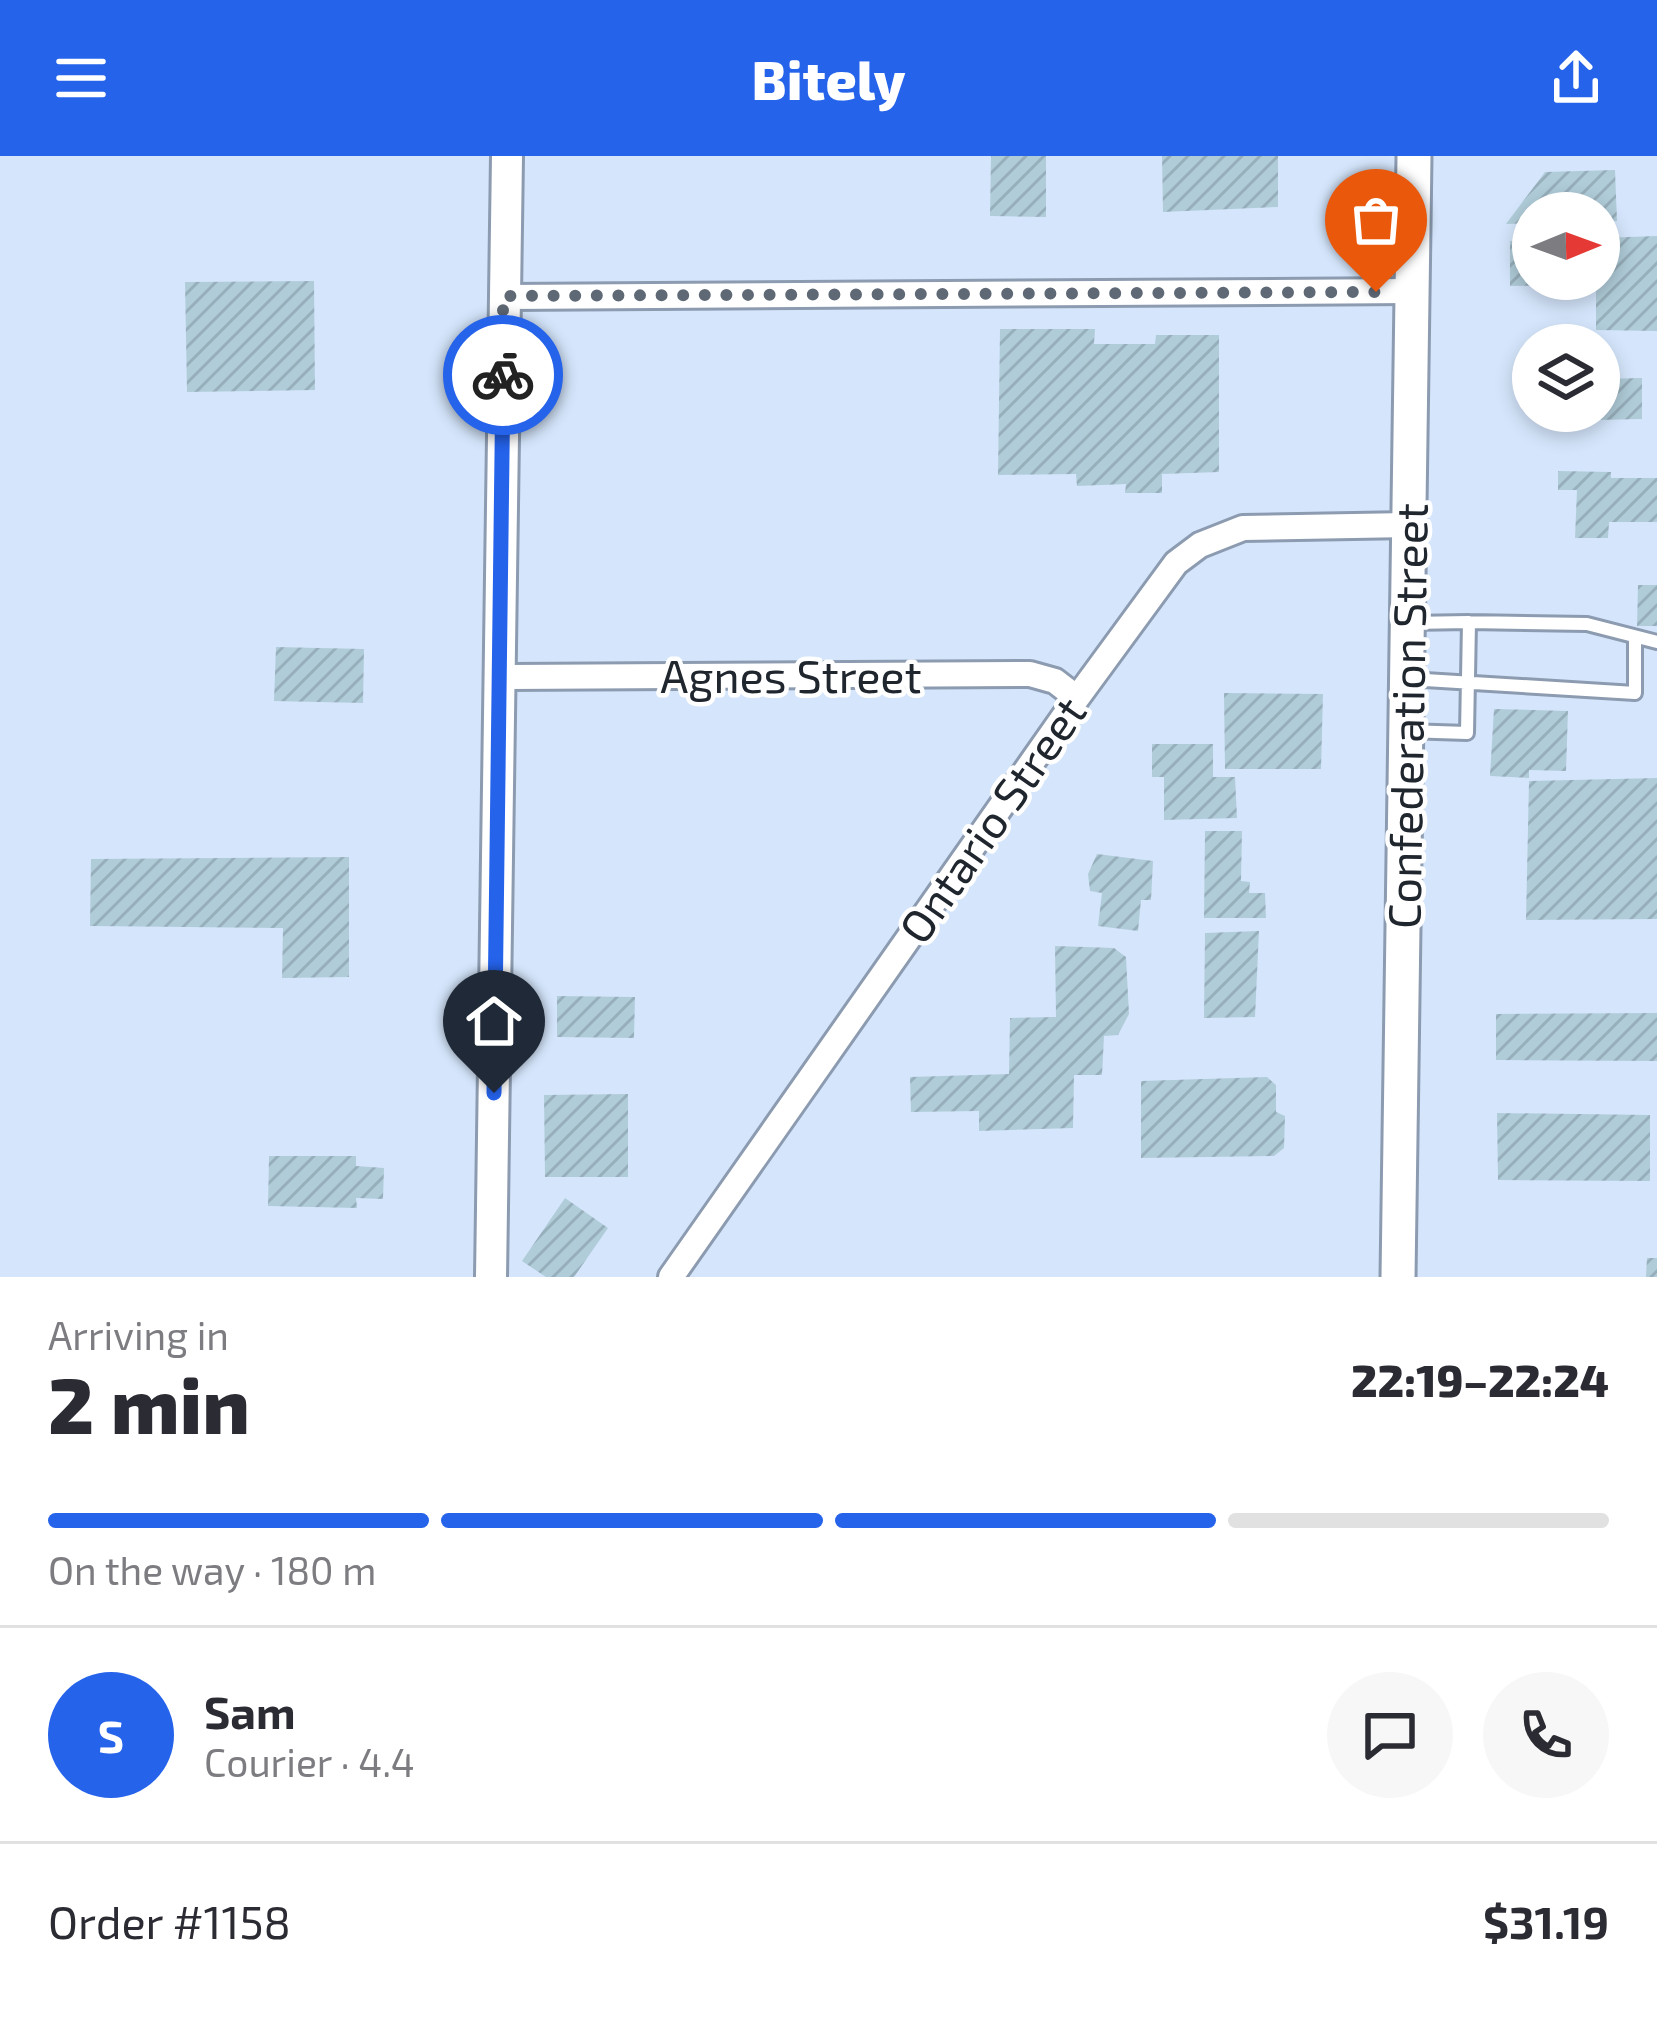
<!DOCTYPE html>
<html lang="en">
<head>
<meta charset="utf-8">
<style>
	body { margin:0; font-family:"Exo 2",sans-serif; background:#f7f7f7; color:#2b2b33; height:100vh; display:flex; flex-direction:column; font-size:45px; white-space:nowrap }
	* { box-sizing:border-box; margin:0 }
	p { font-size:39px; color:#7c7c81 }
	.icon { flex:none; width:66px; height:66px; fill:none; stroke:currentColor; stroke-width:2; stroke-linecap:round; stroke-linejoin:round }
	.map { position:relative; height:1121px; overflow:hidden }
	.panel { display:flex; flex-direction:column; background:#fff; flex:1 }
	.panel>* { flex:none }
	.needle { width:78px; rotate:89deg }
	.fabs { position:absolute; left:1512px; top:36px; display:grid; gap:24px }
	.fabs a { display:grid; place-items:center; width:108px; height:108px; border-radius:50%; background:#fff; box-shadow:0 6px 18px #0003; font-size:60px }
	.pin { position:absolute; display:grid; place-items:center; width:102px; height:102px; color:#fff; margin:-123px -51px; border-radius:50% 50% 50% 0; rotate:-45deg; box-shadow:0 0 12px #0007 }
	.pin .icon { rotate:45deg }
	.courier { position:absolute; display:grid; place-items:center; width:120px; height:120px; margin:-60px; border:9px solid #2563eb; border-radius:50%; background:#fff; color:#222; box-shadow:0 3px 15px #0007 }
	.summary em { font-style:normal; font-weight:800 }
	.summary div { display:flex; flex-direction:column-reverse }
	.summary { display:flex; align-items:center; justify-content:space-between; height:204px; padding:0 48px }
	h1 { font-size:78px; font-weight:800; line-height:90px }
	.bar { display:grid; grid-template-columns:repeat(4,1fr); gap:18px 12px; align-content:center; height:144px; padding:0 48px }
	.bar i { height:15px; border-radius:9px; background:#e1e1e2 }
	.bar .current { background:#2563eb }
	.bar p { grid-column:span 4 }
	.line { display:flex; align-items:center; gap:30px; padding:0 48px; border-top:3px solid #e1e1e2 }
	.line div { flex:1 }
	.round { display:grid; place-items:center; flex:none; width:126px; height:126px; border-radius:63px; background:#f7f7f7 }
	header { display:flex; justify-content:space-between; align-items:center; height:156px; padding:0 48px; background:#2563eb; color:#fff; font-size:54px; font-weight:800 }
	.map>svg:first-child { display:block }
</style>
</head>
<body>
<header><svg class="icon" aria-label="menu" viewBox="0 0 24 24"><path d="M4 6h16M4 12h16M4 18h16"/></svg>Bitely<svg class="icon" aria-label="share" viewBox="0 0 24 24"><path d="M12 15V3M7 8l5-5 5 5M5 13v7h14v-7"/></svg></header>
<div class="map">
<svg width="1657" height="1121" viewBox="0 0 1657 1121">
	<defs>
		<pattern id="building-hatch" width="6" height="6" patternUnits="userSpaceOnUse" patternTransform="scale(3)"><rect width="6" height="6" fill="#b0ccd9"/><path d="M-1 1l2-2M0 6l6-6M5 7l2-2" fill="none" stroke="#97afbb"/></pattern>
	</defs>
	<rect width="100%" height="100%" fill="#d5e6fc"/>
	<!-- building -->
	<path fill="url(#building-hatch)" d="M991,0H1046V61L990,60Z
		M1162,0H1278V51L1163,56Z
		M1615,14L1617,65L1599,66V57H1533V67L1506,68L1545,16Z
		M1657,80V175L1596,174V129L1510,130V85L1533,84V123H1599V82Z
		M314,125L315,234L187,236L185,126Z
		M1000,173H1095L1094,188H1155L1156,179H1219V316L1162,318V337H1125L1126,328L1077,330L1076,318L998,319Z
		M1642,222V263L1552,265V255H1599V223Z
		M1558,315L1611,316V322H1657V366H1609L1608,382H1575L1577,334H1558Z
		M1638,429H1657V470H1637Z
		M276,491L364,493L363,547L274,545Z
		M1224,537L1323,538L1321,613H1225Z
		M1494,553L1568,555L1566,615L1529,614V622L1490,620Z
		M1152,588H1213V621H1235L1237,662L1164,664V621H1152Z
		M1657,622V763L1526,764L1529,625Z
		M1205,675H1242L1241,725L1250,726L1249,737H1265L1266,762H1204Z
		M1097,698L1153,705L1151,744H1141L1138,775L1098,770L1102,737L1090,735L1088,718Z
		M349,701V821L282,822L283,772L90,770L91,703Z
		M1259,775L1255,861L1204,862L1205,777Z
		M1055,790L1114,792L1126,801L1129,858L1118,879L1104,880L1102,919H1074L1073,972L979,975V955L911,956L910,921L1009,918L1010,862L1056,861Z
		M557,840L635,841L634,882L557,881Z
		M1657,857V905L1496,904V858Z
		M1267,921L1276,929V956L1285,960L1284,992L1274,1000L1141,1002V925Z
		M628,938V1021H545L544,939Z
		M1497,957L1650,959V1025L1498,1024Z
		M269,1000H356V1010L384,1012L383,1043L356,1042L357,1052L268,1050Z
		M565,1042L608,1072L574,1121H546L522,1105Z
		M1647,1102H1657V1121H1646Z"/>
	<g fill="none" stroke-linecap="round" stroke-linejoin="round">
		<!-- service casing -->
		<g stroke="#8c9bb0" stroke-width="18">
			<path id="service" d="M1469,466L1587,468L1657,486
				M1409,523L1635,537V482
				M1406,575L1467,577L1469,466L1410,467"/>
		</g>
		<!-- minor casing -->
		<g stroke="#8c9bb0" stroke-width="30">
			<path id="minor" d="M504,141L1411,135
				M499,521L1030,518L1055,525L1077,542
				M671,1121L1077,542L1176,407L1200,389L1243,372L1409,369"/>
		</g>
		<!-- tertiary casing -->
		<g stroke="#8c9bb0" stroke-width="36">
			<path id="tertiary" d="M491,1121L507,0"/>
		</g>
		<!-- secondary casing -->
		<g stroke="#8c9bb0" stroke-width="39">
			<path id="secondary" d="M1398,1121L1414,0"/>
		</g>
		<!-- service -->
		<use href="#service" stroke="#fff" stroke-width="12"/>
		<!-- minor -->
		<use href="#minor" stroke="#fff" stroke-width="24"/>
		<!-- tertiary -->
		<use href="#tertiary" stroke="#fff" stroke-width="30"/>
		<!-- secondary -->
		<use href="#secondary" stroke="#fff" stroke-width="33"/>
	</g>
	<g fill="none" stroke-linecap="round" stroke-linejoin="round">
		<!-- done -->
		<path stroke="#5f6976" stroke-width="12" stroke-dasharray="0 21.6" d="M503,219V140L1376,136"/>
		<!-- route -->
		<path stroke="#2563eb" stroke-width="15" d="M494,937L503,219"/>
	</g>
	<g text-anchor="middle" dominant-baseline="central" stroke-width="9" stroke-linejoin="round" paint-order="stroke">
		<!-- street labels -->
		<g font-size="45" fill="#20262e" stroke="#fff">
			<text x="791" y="519">Agnes Street</text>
			<text transform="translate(1406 560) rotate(-89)">Confederation Street</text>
			<text transform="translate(991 663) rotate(-55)">Ontario Street</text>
		</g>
	</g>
</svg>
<div class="fabs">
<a><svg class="needle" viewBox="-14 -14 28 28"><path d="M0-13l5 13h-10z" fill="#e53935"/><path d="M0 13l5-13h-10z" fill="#7c7c81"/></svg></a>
<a><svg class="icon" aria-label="layers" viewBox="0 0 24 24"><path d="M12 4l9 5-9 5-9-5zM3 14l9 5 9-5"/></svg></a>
</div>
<div class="pin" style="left:1376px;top:136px;background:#ea580c"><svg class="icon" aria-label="bag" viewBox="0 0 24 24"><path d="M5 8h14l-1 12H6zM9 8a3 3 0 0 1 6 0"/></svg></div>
<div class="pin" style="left:494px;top:937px;background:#1f2937"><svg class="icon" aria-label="home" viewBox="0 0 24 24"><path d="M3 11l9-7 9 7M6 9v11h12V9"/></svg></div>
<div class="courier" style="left:503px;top:219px"><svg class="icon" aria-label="bike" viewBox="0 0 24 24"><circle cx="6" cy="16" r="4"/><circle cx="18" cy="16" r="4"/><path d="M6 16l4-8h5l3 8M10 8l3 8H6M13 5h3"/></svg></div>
</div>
<section class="panel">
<div class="summary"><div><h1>2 min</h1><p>Arriving in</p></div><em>22:19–22:24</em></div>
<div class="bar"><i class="current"></i><i class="current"></i><i class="current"></i><i></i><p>On the way · 180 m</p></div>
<div class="line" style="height:216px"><b class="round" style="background:#2563eb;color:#fff">S</b><div><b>Sam</b><p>Courier · 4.4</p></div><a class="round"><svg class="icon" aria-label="chat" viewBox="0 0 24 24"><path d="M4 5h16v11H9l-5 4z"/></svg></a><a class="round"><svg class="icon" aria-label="phone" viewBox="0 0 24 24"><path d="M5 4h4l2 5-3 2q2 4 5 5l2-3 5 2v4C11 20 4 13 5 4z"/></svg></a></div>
<div class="line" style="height:156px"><div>Order #1158</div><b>$31.19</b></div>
</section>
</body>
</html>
